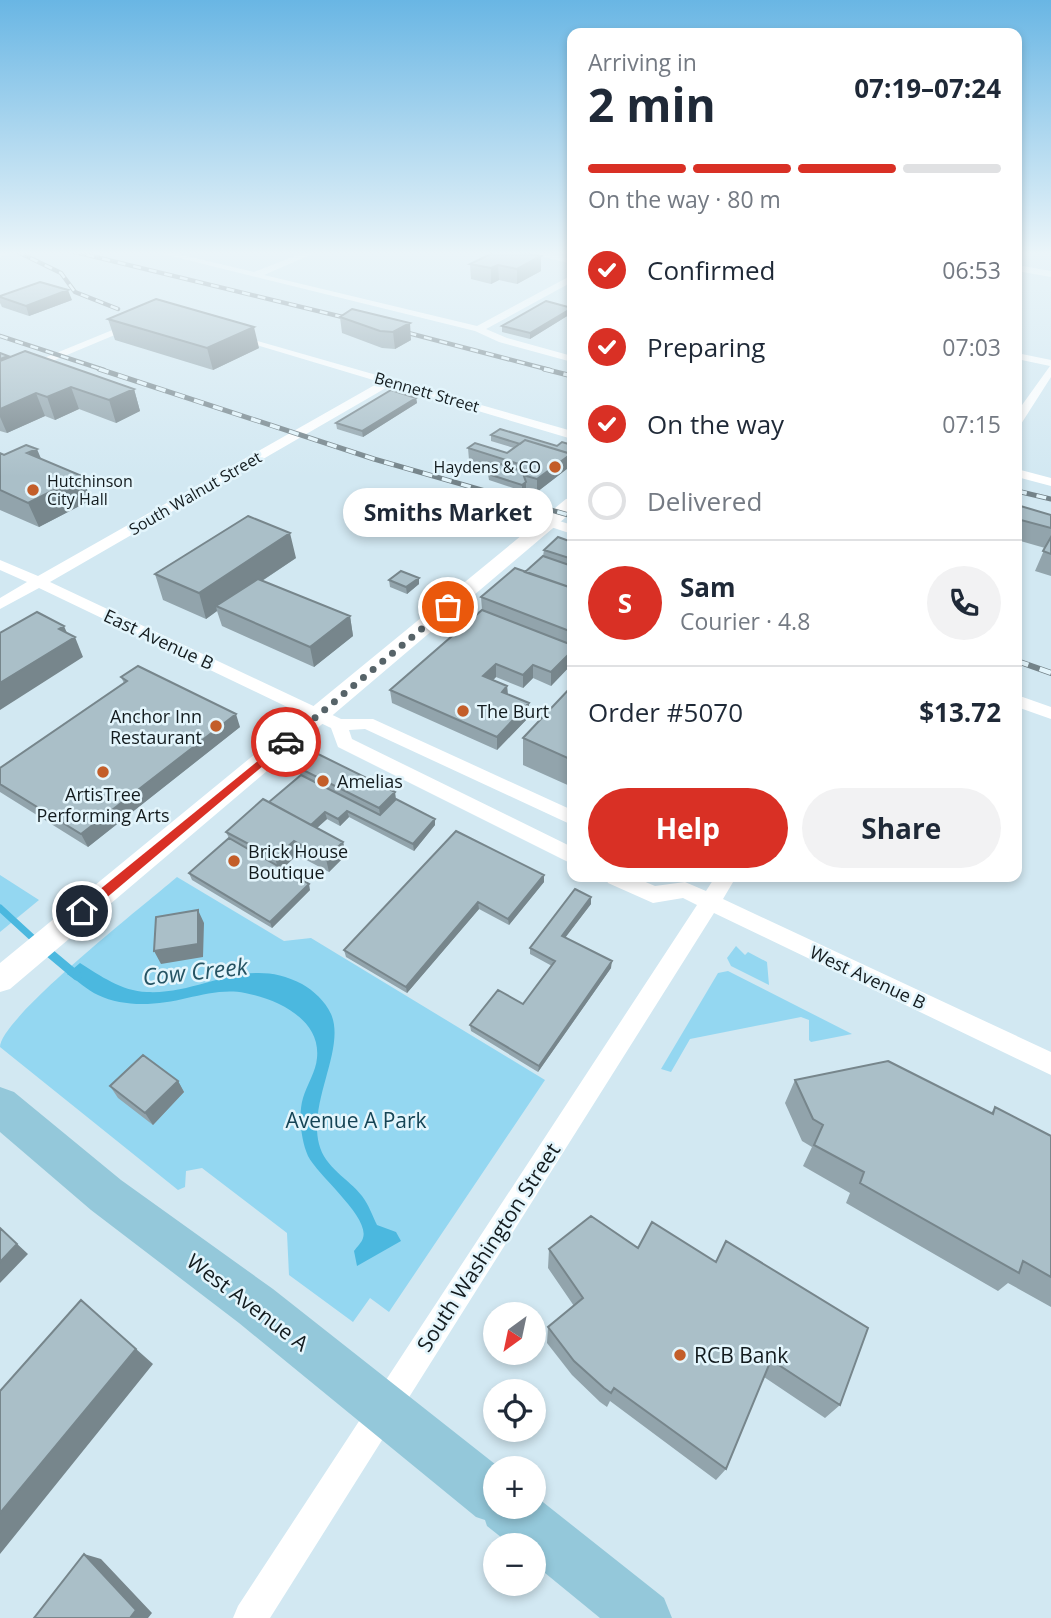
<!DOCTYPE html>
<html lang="en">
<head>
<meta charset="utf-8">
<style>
	body { margin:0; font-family:"Open Sans",sans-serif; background:#f2f2f3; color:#1f2937; height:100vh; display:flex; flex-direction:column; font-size:26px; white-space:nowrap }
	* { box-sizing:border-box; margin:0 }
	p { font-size:23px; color:#747a83 }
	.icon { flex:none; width:38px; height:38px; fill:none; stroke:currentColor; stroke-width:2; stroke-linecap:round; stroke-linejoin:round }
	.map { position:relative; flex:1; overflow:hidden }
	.drawer { position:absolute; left:567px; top:28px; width:455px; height:854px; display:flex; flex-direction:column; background:#fff; border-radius:14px; box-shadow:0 4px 10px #0003 }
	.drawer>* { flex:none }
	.needle { width:46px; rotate:213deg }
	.controls { position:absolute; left:483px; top:1302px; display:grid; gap:14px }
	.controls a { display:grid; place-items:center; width:63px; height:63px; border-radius:50%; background:#fff; box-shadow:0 4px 10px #0003; font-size:35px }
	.pin { position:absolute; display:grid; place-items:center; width:60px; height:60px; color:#fff; margin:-30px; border:4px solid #fff; border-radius:50%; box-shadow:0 2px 7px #0007 }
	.courier { position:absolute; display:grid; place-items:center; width:70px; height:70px; margin:-35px; border:5px solid #d93025; border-radius:50%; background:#fff; color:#222; box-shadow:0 2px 9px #0007 }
	.bubble { position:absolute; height:49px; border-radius:24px; background:#fff; box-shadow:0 4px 10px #0003; font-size:23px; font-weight:700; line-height:49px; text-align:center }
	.summary em { font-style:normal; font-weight:700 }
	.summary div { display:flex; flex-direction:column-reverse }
	.summary { display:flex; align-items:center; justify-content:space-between; height:119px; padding:0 21px }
	h1 { font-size:46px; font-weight:700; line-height:52px }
	.bar { display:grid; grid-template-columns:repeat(4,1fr); gap:10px 7px; align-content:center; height:84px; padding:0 21px }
	.bar i { height:9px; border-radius:5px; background:#e0e1e3 }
	.bar .active { background:#d93025 }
	.bar p { grid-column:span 4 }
	.line { display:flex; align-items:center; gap:18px; padding:0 21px; border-top:2px solid #e0e1e3 }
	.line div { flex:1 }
	.round { display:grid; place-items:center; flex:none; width:74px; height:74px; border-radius:37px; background:#f2f2f3 }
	ol { padding:0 21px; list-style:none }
	li { display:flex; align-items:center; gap:21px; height:77px }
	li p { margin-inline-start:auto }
	li .icon { padding:7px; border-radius:50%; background:#d93025; color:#fff; stroke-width:4 }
	li:last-child { color:#747a83 }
	li i { width:38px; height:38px; border:4px solid #e0e1e3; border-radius:50% }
	.button { display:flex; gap:14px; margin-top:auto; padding:14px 21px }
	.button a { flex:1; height:80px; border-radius:42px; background:#d93025; color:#fff; font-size:28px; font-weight:700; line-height:80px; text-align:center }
	.button a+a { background:#f2f2f3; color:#1f2937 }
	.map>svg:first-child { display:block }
</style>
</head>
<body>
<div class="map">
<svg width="1051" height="1618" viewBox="0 0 1051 1618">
	<rect width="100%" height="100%" fill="#d2e8f2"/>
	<!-- green -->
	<path fill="#94d7f1" d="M0,875L39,900L0,932Z
		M177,877L284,941L311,938L545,1080L389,1312L370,1298L353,1322L289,1275L287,1233L202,1168L186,1171L185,1187L178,1190L0,1047C0,1018 148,902 177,877Z
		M736,946L745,955L748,952L767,962L769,985L731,966L727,958Z
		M728,971L852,1034L811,1042L809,1040V1020L801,1017L690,1039L671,1072L661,1069L718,973Z"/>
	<!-- water -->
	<path fill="#4bb8df" d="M80,963C101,976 121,991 147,992C202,995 246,954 302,984C314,991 325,1001 331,1014C346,1048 308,1102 319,1144C325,1168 348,1178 362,1196C369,1205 372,1215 377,1225L396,1232L401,1241L357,1266L354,1251C357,1247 362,1242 363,1238C370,1217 318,1176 308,1156C301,1140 298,1115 303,1098C307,1085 316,1071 317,1058C321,1019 277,999 245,993C225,989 207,994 187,998C159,1005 125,1008 98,995C87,990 77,980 67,974Z"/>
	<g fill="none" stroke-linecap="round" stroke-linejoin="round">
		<!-- stream-far1 -->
		<path stroke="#4bb8df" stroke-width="7" d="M0,908L37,942"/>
		<!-- stream -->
		<path stroke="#4bb8df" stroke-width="9" d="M46,950L77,976"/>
		<!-- minor -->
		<path fill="#fff" fill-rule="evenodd" d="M0,251H15L0,257Z
			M151,251H165L254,272L308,251H319L264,275L477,326L572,275V282L486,329L507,338L572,356V362L499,342L475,331Z
			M519,251H535L572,258V264Z
			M132,322L141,324L0,383V376Z
			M230,333L572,431V439L391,385L50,582L341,719H373L572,810V825L365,729L349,730L352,739L572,847V864L338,747L331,728L39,588L0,609V598L27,582L0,570V560L38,576L380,382L230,337Z
			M1017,353L1051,360V377L1021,424L1017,425V412L1050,366L1017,359Z
			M1017,469L1051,478V486L1017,477Z
			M550,518L572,525V534L545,525V519Z
			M1017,695L1051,707V719L1017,707Z
			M605,877H634L655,886L685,882L706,891L715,877H736L723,899L1051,1052V1075L714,913L270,1618H233L238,1606L697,905L683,898L653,903L608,883Z"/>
		<!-- tertiary -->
		<path fill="#fff" fill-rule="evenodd" d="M1017,265L1051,271V277L1017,271Z
			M572,498V512L10,989L0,992V963L566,499Z"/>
		<!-- primary -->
		<path fill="#94c8da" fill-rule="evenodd" d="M0,1087L14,1092L121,1180L273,1289L500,1468H495V1507H534V1495L664,1598L672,1618H600L534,1564V1545H511L487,1526L485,1520L476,1517L239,1323L91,1210L0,1132Z"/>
		<!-- rail-far2 casing -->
		<g stroke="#748389" stroke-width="4.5">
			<path id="rail-far2" d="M16,251L61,273L75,292L118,309
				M71,251L359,321
				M393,329L550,370
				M0,336L104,370"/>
		</g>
		<!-- rail-far1 casing -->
		<g stroke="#748389" stroke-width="5">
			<path id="rail-far1" d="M99,369L374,459L572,516
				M544,369L572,376
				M1017,491L1051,499"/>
		</g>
		<!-- rail casing -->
		<g stroke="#748389" stroke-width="6">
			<path id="rail" d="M1017,661L1051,673"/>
		</g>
		<!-- rail-far2 -->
		<use href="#rail-far2" stroke="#e3f5fc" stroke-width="2.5" stroke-dasharray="8" stroke-linecap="butt"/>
		<!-- rail-far1 -->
		<use href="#rail-far1" stroke="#e3f5fc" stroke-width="3.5" stroke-dasharray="10" stroke-linecap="butt"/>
		<!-- rail -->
		<use href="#rail" stroke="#e3f5fc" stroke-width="4.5" stroke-dasharray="12" stroke-linecap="butt"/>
	</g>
	<!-- wall -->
	<path fill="#92a4ac" d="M497,251L541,271L517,284L499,280L491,284L471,279L470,264Z
		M0,296L72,300L29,316L2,307L0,303Z
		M572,308V313L530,339L502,332V326Z
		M352,309L411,340L395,349L382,348L342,333L340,317Z
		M108,319L259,348L213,370L115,340Z
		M572,334V350L567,348V337Z
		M0,353L8,356L9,357L134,389L140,411L116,423L79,409L55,420L45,416L7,433L0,431Z
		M416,398L417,403L363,437L337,429L336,423Z
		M491,435L557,446L572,445V465L537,492L526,488L522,491L489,480L488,474L496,469L469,460L468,448L507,453L514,448L491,441Z
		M0,453L4,455L41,459L91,500L39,527L0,510Z
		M1017,505L1051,515V576L1035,571L1045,548L1017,540Z
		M572,541V664L551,686L533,678L523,688L496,677L493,680L507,686L508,694L529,717L497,750L392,703L390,690L482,610L481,597L525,572L543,556L544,550Z
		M296,558L262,581L350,616L353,636L314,667L222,626L217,611L206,619L163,600L155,574Z
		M419,578V584L407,594L390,587L389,580Z
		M121,677L240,727L88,847L0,792V768L124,683Z
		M572,686V787L523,765V738Z
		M299,768L396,799L435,819V825L414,851L349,817L340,826L327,819L317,828L343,842L346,855L329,872L297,855L282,869L310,890L272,928L192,880L189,873L229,838L226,832L269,802L301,775Z
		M544,875V882L509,925L479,909L407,993L346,957L344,950Z
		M591,897V904L565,937L611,968L538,1072L471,1031L470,1025L523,1004L552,966L530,954V948Z
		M795,1080L991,1113L995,1107L1051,1136V1307L1008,1283L998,1291L846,1203L850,1193L803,1166L812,1147L802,1141L785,1103Z
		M178,1081L184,1092L153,1125L118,1098L110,1086Z
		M591,1216L840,1405L825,1418L764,1377L726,1469L716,1480L610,1401L607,1407L600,1402L572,1375L547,1343L548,1327L574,1306L548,1268L549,1249Z"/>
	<!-- shaded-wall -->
	<path fill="#77868c" d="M541,256V271L517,284V269Z
		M498,265L499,280L491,284V268Z
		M68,290L72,300L29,316L26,306Z
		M572,308V313L530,339V333Z
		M410,323L411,340L395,349L393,332Z
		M254,327L259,348L213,370L207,348Z
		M71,387L79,409L55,420L47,397Z
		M134,389L140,411L116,423L109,400Z
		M36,393L45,416L7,433L0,417V409Z
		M416,398L417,403L363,437L362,431Z
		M37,449L47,473L27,453Z
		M571,454L572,459V465L537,492V479Z
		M82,476L91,500L39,527L28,503Z
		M526,482V488L522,491V485Z
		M290,533L296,558L221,608L216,606L217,611L206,619L199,593Z
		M419,578V584L407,594L406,587Z
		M350,616L353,636L314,667L310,647Z
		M64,626L70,640L75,637L83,657L0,710V683L59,629Z
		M572,651V664L551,686V672Z
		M496,664V677L484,689L483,676Z
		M533,665V678L523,688V675Z
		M507,686L508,699L502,692Z
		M529,703V717L497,750V737Z
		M236,714L240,727L88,847L81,834Z
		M395,792L397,806L381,821L379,808Z
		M347,811L349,817L340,826L338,819Z
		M325,812L327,819L309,835L307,828Z
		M435,819V825L414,851L413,844Z
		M294,841L297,855L279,872L275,858Z
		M343,842L346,855L329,872L326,859Z
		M544,875V882L509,925L508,919Z
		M309,884L310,890L272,928L270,922Z
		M591,897V904L562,942V936Z
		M478,902L479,909L407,993L406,987Z
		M198,910L204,923L203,957L161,964L154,951Z
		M612,961L611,968L538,1072L539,1066Z
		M178,1081L184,1092L153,1125L145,1113Z
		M0,1228L28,1254L0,1283Z
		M81,1300L153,1364L0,1554V1513Z
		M84,1554L101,1559L152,1613L148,1618H130Z"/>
	<!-- building -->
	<path fill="#aabfc8" stroke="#77868c" stroke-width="2" d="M497,251H513L541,256L517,269L498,265L491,268L470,264Z
		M40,282L68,290L26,306L0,297V296Z
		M156,299L254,327L207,348L108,319Z
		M546,301L572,308L530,333L502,326Z
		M352,309L410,323L393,332L380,331L340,317Z
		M25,351L134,389L109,400L71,387L47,397L36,393L0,409V361Z
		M0,353L8,356L0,359Z
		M391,390L416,398L362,431L336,423Z
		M500,429L557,446L562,442L572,445V459L570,460L571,454L525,440L520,444L491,435Z
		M525,440L571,454L537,479L526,476L522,465L468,448L475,443L507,453Z
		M26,445L37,449L27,453L82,476L28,503L0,490V453L4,455Z
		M501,464L522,471L526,482L522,485L488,474Z
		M1017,505L1051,515V528L1017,519Z
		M248,516L290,533L199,593L155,574Z
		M558,537L572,542V559L544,550Z
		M1051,537V554L1043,551Z
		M543,556L572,566V588L525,572Z
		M515,568L572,588V632L481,597Z
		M401,571L419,578L406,587L389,580Z
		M258,579L350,616L310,647L216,606Z
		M482,610L572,645V651L551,672L533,665L523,675L496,664L483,676L507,686L502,692L529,703L497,737L390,690Z
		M37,612L64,626L59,629L75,637L0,683V633Z
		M138,666L236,714L81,834L0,784V768L127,681L121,677Z
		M572,686V760L523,738Z
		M316,753L395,792L379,808L299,768Z
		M301,775L380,815L396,799L435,819L413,844L347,811L338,819L325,812L311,825L269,802Z
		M263,799L343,842L326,859L294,841L275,858L226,832Z
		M456,831L544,875L508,919L478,902L406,987L344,950Z
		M229,838L309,884L270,922L189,873Z
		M575,889L591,897L562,936L612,961L539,1066L470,1025L498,990L523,1004L555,961L530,948Z
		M198,910V944L154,951L156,917Z
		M143,1055L178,1081L145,1113L110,1086Z
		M888,1061L993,1114L995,1107L1051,1136V1277L1023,1261L1019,1273L860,1183L864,1172L814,1145L823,1125L813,1119L795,1080Z
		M591,1216L638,1248L652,1222L716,1262L726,1241L868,1328L840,1405L771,1360L726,1469L614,1388L611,1393L604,1388L574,1361L548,1327L583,1298L549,1249Z
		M0,1228L17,1244L0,1262Z
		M81,1300L136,1349L0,1513V1391Z
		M84,1554L136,1610L130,1618H34Z"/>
	<!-- sky -->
	<linearGradient id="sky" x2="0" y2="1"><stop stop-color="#69b6e4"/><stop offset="0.53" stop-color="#ebf5f9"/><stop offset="1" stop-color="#ebf5f9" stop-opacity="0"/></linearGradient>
	<rect width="1051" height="477" fill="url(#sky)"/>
	<!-- route -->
	<path fill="#d93025" d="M286,738L289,739V744L86,915H77V908Z"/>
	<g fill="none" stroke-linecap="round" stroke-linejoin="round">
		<!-- done -->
		<path stroke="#566368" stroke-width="7" stroke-dasharray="0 12.6" d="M286,742L448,607"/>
	</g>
	<!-- markers -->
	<g fill="#c35e2a" stroke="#e3f5fc" stroke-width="2.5">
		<circle cx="555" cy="467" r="7"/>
		<circle cx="33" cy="490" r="7"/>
		<circle cx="463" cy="711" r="7"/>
		<circle cx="216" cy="726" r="7"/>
		<circle cx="103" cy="772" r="7"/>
		<circle cx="323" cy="781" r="7"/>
		<circle cx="234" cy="861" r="7"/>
		<circle cx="680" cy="1355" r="7"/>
	</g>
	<g text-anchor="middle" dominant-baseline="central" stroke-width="5" stroke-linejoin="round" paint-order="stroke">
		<!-- far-street labels -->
		<g font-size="16" fill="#131b1e" stroke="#e3f5fc">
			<text transform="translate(427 392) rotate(16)">Bennett Street</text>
			<text transform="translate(195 493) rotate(-30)">South Walnut Street</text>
		</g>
		<!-- far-poi labels -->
		<g font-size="16" fill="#131b1e" stroke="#e3f5fc" text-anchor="end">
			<text x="541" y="467">Haydens &amp; CO</text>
			<text x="47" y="481" text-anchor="start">Hutchinson<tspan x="47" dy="18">City Hall</tspan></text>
		</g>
		<!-- street labels -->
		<g font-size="18" fill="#131b1e" stroke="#e3f5fc">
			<text transform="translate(159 639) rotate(25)">East Avenue B</text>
			<text transform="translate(868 977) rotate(25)">West Avenue B</text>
		</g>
		<!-- poi labels -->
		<g font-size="18" fill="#131b1e" stroke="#e3f5fc" text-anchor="start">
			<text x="477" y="711">The Burt</text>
			<text x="202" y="716" text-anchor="end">Anchor Inn<tspan x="202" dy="21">Restaurant</tspan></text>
			<text x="337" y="781">Amelias</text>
			<text x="103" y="794" text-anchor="middle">ArtisTree<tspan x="103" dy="21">Performing Arts</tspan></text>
			<text x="248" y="851">Brick House<tspan x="248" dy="21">Boutique</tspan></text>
		</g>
		<!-- near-park labels -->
		<g font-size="21" fill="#154455" stroke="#e3f5fc">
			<text x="356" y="1120">Avenue A Park</text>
		</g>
		<!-- near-street labels -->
		<g font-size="21" fill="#131b1e" stroke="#e3f5fc">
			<text transform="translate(488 1247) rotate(-57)">South Washington Street</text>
			<text transform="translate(248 1302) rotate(37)">West Avenue A</text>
		</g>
		<!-- near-poi labels -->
		<g font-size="21" fill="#131b1e" stroke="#e3f5fc" text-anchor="start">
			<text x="694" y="1355">RCB Bank</text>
		</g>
		<!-- near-water labels -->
		<g font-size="23" font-style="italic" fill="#255363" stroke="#e3f5fc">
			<text transform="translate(195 971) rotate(-6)">Cow Creek</text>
		</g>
	</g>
</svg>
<div class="controls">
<a><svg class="needle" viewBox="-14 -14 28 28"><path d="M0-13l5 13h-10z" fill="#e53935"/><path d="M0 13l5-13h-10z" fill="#747a83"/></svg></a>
<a><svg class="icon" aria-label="locate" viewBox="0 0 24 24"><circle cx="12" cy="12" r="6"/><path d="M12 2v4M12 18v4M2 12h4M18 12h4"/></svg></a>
<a>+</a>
<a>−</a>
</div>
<div class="pin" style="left:448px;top:607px;background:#ea580c"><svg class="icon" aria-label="bag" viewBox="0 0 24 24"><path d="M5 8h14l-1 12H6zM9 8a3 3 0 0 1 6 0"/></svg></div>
<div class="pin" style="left:82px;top:911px;background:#1f2937"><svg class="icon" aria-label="home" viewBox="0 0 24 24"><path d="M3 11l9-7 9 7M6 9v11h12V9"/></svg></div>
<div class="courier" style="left:286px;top:742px"><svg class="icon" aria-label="car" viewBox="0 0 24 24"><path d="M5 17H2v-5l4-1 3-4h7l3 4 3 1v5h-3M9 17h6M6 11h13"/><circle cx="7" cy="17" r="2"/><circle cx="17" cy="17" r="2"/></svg></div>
<div class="bubble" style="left:343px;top:488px;width:210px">Smiths Market</div>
<section class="drawer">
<div class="summary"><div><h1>2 min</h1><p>Arriving in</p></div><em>07:19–07:24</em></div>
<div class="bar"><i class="active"></i><i class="active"></i><i class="active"></i><i></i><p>On the way · 80 m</p></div>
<ol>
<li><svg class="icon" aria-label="check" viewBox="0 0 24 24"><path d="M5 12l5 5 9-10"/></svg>Confirmed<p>06:53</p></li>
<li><svg class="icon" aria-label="check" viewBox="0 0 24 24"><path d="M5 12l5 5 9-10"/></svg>Preparing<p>07:03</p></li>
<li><svg class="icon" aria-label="check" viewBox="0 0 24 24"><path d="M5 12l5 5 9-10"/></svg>On the way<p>07:15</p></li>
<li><i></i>Delivered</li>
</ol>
<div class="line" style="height:126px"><b class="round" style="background:#d93025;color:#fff">S</b><div><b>Sam</b><p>Courier · 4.8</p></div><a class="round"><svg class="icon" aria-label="phone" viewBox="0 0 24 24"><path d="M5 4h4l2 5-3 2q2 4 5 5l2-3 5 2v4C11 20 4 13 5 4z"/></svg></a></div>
<div class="line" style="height:91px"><div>Order #5070</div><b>$13.72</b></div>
<div class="button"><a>Help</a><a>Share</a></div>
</section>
</div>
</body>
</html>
